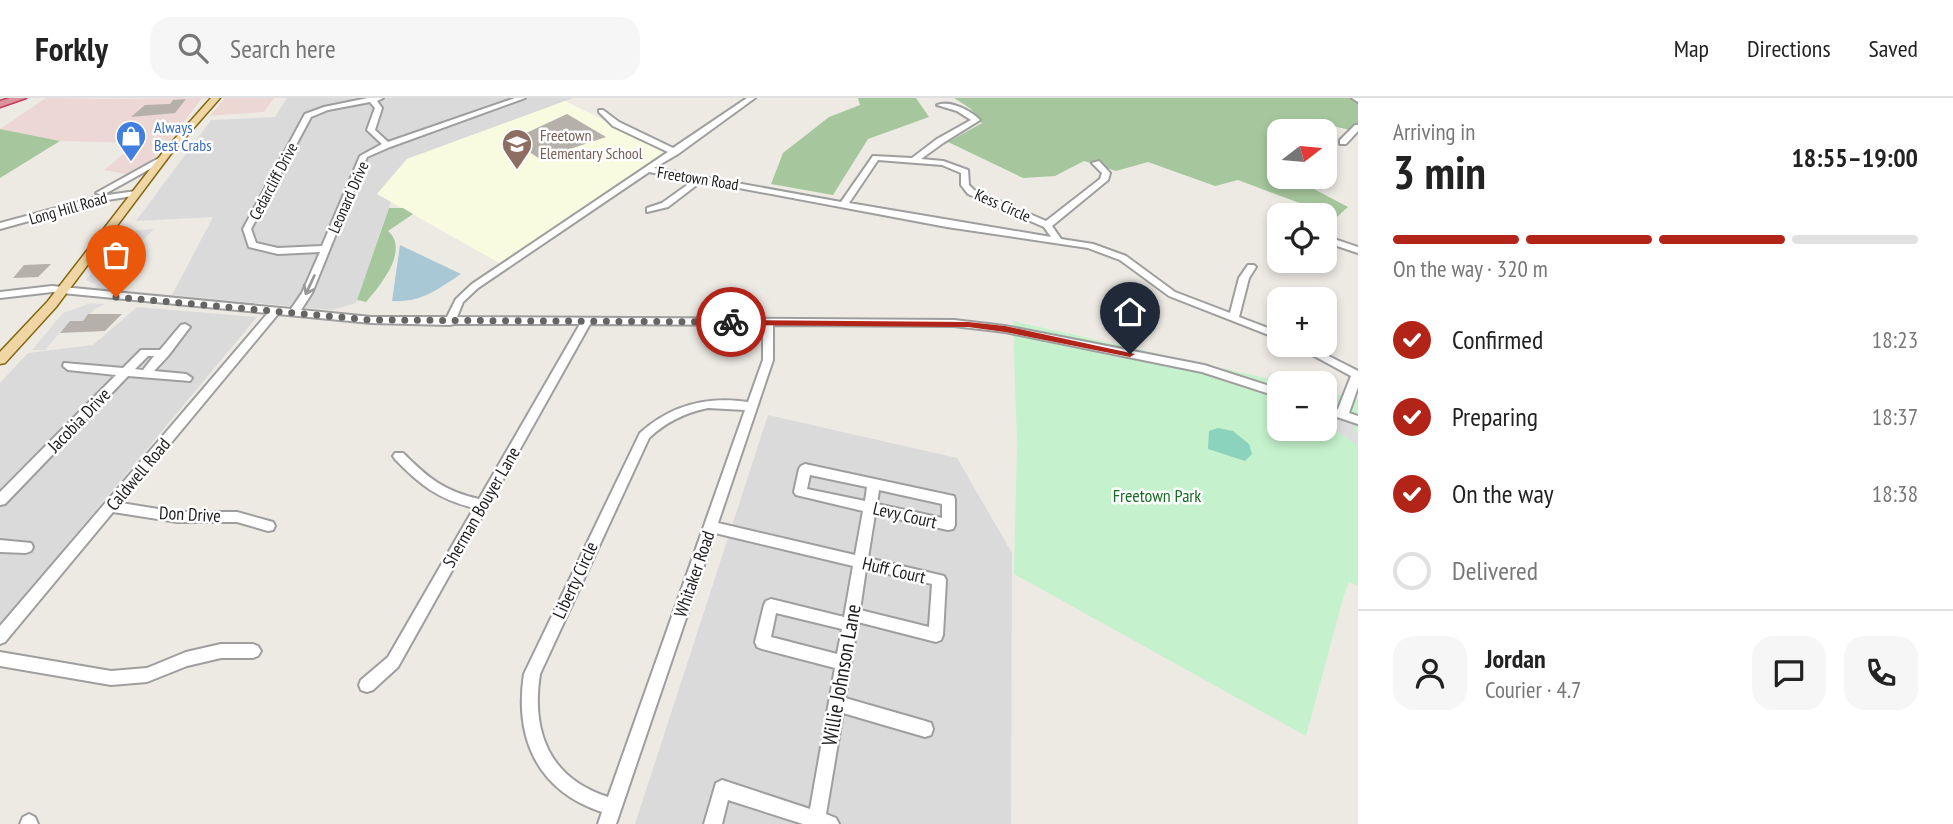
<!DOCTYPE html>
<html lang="en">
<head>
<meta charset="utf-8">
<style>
	body { margin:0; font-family:"PT Sans Narrow",sans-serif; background:#f6f6f6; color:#222; height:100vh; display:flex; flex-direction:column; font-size:26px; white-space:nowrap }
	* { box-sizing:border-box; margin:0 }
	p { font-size:23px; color:#767676 }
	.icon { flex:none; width:38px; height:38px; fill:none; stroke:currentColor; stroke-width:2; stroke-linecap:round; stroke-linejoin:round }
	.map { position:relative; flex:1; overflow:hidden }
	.drawer { display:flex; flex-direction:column; background:#fff; width:595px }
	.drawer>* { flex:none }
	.needle { width:46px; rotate:74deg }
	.fabs { position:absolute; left:1267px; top:21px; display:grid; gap:14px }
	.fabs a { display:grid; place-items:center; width:70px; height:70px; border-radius:14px; background:#fff; box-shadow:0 4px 10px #0003; font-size:35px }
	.pin { position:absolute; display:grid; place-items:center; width:60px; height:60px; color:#fff; margin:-72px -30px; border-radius:50% 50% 50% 0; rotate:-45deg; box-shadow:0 0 7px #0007 }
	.pin .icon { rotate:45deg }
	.courier { position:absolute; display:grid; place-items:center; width:70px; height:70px; margin:-35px; border:5px solid #b22418; border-radius:50%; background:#fff; color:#222; box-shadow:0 2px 9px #0007 }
	.summary em { font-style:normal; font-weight:700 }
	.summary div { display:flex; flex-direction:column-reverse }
	.summary { display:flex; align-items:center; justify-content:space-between; height:119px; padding:0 35px }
	h1 { font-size:46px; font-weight:700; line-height:52px }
	.bar { display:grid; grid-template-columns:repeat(4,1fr); gap:10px 7px; align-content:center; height:84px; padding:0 35px }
	.bar i { height:9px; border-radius:5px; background:#e0e0e0 }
	.bar .on { background:#b22418 }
	.bar p { grid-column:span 4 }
	.line { display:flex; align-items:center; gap:18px; padding:0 35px; border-top:2px solid #e0e0e0 }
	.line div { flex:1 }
	.round { display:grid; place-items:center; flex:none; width:74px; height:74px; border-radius:21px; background:#f6f6f6 }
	ol { padding:0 35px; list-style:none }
	li { display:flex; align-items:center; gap:21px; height:77px }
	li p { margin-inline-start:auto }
	li .icon { padding:7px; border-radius:50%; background:#b22418; color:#fff; stroke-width:4 }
	li:last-child { color:#767676 }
	li i { width:38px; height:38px; border:4px solid #e0e0e0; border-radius:50% }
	header { display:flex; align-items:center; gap:42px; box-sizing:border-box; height:98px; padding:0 35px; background:#fff; border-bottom:2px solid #e0e0e0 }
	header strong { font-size:33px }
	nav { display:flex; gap:38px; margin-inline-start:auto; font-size:24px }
	.search { width:490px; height:63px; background:#f6f6f6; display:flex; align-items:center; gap:18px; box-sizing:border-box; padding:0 24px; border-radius:21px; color:#767676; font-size:26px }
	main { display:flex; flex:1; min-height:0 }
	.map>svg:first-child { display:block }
</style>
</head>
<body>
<header>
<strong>Forkly</strong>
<div class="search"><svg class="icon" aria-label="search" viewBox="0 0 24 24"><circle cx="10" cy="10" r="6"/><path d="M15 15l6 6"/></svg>Search here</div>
<nav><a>Map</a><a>Directions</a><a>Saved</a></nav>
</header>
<main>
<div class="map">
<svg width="1358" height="726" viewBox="0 0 1358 726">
	<rect width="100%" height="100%" fill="#edeae4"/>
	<!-- residential -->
	<path fill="#dbdada" d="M287,0H573L407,61L377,96L391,103L356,205L332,212L172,197L213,119L136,123L211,22L275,19Z
		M137,209L257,219L0,527V285L28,255L93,247Z
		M768,317L957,360L1012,455L1011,726H635Z"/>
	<!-- commercial -->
	<path fill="#ecd7d5" d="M46,0L114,1L202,0L163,52L131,77L104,72L137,45L60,43L0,31Z
		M225,0H274L264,14L210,18Z"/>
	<!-- education -->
	<path fill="#f8fbdf" d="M565,3L667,53L501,166L377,96L407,61Z"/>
	<!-- forest -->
	<path fill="#a6c79d" d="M858,0H916L929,19L868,41L833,97L771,86L783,55L829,19L860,7Z
		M954,0H1358V34L1329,27L1319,33H1279V79H1291L1348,109L1337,119L1238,82L1215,88L1148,64L1116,73L1084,63L1055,78L1023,80L948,44L982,25L971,11Z
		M0,31L60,43L0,80Z
		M389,110H403L413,116L388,133C410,152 380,188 366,204L357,202Z"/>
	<!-- park -->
	<path fill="#c5f2cc" d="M1013,223L1288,285H1279V331H1325V294L1358,301V488L1349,484L1344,497L1306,638L1014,476L1017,346Z"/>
	<!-- pitch -->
	<path fill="#8bd3bd" d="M1218,330L1233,333L1249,346L1252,356L1245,363L1208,351L1209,333Z"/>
	<!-- parking -->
	<path fill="#ddd" d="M154,131L140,145L147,146L142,154L110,156L127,133Z
		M103,160H131L114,169L121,177L104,192L93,191L97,187L86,182Z
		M91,205L105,206L95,211L83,223H70L45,252H32L63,215Z
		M1327,312L1358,324L1353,331L1358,337V348L1330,329Z"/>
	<!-- water -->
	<path fill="#a9c8d5" d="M400,147L461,176C438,191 421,205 392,203Z"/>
	<!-- building -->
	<path fill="#b5b0aa" d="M186,1L175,15L131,19L145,7L170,6L173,2Z
		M567,16L606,39L540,61L511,42Z
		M47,166H51L38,179L13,180L24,167Z
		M88,216H122L105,233L60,235L70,223H83Z"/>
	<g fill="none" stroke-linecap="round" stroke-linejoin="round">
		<!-- minor casing -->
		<g stroke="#9e9e9e" stroke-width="4">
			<path id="minor" d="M368,0H383L377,3L382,10L375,32L388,44L515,0H525L390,49L367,59L312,195L301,212L371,219H447L456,201L472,186L668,54L613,28L599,14V12H603L619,24L673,50L747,0H755L678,56L654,70L841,104L873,58L912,60L937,41L971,22L957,13L937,7C950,2 970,12 980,22L943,45L921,61L943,63L968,72L969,87L974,92L1046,123L1100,81L1102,75L1092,65L1099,63L1110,75L1108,82L1052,128L1061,141L1093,146L1126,158L1175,194L1230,215L1239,180L1248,167H1254L1256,169L1249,180L1239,219L1279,234V241L1169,198L1120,162L1088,150L947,129L702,83L668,109L647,114V110L662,105L694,82L649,74L478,190L463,204L457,219L954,222L1005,228L1204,267L1279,291V299L1202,274L1005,234L954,228L773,227V262L718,425L855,457L863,413L796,397L794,394L799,371L801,368L805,366L949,397L954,398L955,402V427L953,431L948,432L875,416L868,460L944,478L946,482L943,537L941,542L936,544L858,524L845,600L925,623L931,625L933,631L931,637L925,639L843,615L826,716L836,720L839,726H803L728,702L722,726H704L716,685L722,682L810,711L835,570L762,551L757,549L755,544L764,507L766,503L771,501L844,519L853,468L715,435L616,726H598L602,714C538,693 514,641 524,576L640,335C671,307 707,298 748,304L763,262V227L590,226L398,569L373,592L367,594L361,592L359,587L361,582L388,559L474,410C438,401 420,387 395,361L393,358L395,355H403C428,380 444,393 479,401L580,226H454L450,227L371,225L278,216L121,405L177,414H237L273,424L275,428L273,432L268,433L237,424H177L113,414L5,544L0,546V528L268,215L52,194L0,200V194L52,188L291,211L302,195L320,154L278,156L249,149L243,131L305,16L324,9ZM370,4L375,10L367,32L382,46L360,58L322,148L278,150L256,145L251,131L311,19L328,12ZM878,62L942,67L961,75V87L968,96L1044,129L1051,139L849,105ZM708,310L745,312L608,699C549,680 531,634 540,576L649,340C666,324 684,315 708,310ZM810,377L867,389L865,403L807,391ZM879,392L942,406V420L877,406ZM866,471L932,486L929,529L860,512ZM776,515L842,531L837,556L771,539Z
				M1352,0H1358V4Z
				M1355,27H1358V33L1346,46H1340V42Z
				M159,60L166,62L103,97L96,95Z
				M136,93H139V97L101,103L0,131V125L101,98Z
				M1325,138L1358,149V155L1325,144Z
				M185,226L190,229L168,258L154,273L186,276L192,280L190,283L128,278L5,406L0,407V394L116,277L68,272L63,268L64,265L123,270L141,252H160L181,227ZM148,258H154L143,272L135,271Z
				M1294,247H1307L1358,273V289L1349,315L1358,318V326L1325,315V307L1338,311L1351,278Z
				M0,442L31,445L33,449L31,453L26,455L0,454Z
				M221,546H253L258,548L261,553L258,558L253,560H221L187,568L147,584L111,587L0,568V554L111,573L147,570L186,554Z
				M29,716L35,719L38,726H20L23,719Z"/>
		</g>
		<!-- major casing -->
		<g stroke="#846711" stroke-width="3">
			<path id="major" d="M211,0H220L170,57L56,209L5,265L0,266V254L48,203L164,53Z"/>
		</g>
		<!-- highway casing -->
		<g stroke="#c3395c" stroke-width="3">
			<path id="highway" d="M10,0H26L0,9V3Z"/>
		</g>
		<!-- minor -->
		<use href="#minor" fill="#fff" fill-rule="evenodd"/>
		<!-- major -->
		<use href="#major" fill="#f0d6a5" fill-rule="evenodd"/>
		<!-- highway -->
		<use href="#highway" fill="#db949b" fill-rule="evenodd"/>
	</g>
	<!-- one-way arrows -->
	<defs><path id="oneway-shaft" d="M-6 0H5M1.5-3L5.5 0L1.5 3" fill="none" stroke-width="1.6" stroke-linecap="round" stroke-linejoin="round" transform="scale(1.75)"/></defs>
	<use stroke="#999" href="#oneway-shaft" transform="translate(310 187) rotate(115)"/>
	<!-- route -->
	<path fill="#b22418" d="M727,222L968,224L1005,228L1135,256L1130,259L1005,234L968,229L731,227Z"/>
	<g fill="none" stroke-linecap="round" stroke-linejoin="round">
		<!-- done -->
		<path stroke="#666563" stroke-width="7" stroke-dasharray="0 12.6" d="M116,199L371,222L731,224"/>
	</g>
	<!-- icons -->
	<defs>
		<g id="shop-pin" transform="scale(1.575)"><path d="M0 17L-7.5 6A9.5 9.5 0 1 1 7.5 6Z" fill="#3f7fe0" stroke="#fff"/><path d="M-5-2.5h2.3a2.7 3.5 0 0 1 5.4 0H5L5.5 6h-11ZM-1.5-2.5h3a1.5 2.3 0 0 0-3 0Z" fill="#fff"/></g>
		<g id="school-pin" transform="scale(1.575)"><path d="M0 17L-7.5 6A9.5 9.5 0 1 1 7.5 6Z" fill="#8d6e63" stroke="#fff"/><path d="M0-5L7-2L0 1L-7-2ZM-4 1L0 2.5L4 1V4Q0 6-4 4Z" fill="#fff"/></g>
	</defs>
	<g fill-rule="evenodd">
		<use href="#shop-pin" x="131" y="38"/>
		<use href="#school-pin" x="517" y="46"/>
	</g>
	<g text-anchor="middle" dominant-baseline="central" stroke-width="5" stroke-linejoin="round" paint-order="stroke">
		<!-- far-shop labels -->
		<g font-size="16" fill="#366cbe" stroke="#fff" text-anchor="start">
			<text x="154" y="29">Always<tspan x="154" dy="18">Best Crabs</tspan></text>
		</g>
		<!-- far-education labels -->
		<g font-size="16" fill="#785e54" stroke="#fff" text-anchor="start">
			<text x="540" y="37">Freetown<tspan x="540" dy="18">Elementary School</tspan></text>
		</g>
		<!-- far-street labels -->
		<g font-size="16" fill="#1d1d1d" stroke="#fff">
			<text transform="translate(698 80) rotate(9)">Freetown Road</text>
			<text transform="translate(273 83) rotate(-62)">Cedarcliff Drive</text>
			<text transform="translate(348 99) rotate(-66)">Leonard Drive</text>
			<text transform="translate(1003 107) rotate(24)">Kess Circle</text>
			<text transform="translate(68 110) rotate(-16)">Long Hill Road</text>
		</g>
		<!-- street labels -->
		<g font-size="18" fill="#1d1d1d" stroke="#fff">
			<text transform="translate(79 322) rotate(-46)">Jacobia Drive</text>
			<text transform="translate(138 376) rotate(-50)">Caldwell Road</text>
			<text transform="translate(481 409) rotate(-60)">Sherman Bouyer Lane</text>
			<text transform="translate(190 416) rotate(3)">Don Drive</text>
			<text transform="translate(905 417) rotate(13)">Levy Court</text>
			<text transform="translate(894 472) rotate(13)">Huff Court</text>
			<text transform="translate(694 476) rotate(-71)">Whitaker Road</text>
			<text transform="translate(575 482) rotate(-65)">Liberty Circle</text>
		</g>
		<!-- park labels -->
		<g font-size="18" fill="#186d26" stroke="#fff">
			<text x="1157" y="397">Freetown Park</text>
		</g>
		<!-- near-street labels -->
		<g font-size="21" fill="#1d1d1d" stroke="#fff">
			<text transform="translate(841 577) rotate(-80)">Willie Johnson Lane</text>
		</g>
	</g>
</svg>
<div class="fabs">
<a><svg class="needle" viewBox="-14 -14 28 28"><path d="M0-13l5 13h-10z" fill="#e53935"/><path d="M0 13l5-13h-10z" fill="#767676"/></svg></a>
<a><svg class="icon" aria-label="locate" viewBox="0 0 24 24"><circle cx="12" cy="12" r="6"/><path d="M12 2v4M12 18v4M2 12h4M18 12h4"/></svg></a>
<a>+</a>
<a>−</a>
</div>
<div class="pin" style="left:116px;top:199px;background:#ea580c"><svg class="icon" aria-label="bag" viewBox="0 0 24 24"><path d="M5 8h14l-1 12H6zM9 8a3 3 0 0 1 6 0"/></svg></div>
<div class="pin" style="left:1130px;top:256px;background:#1f2937"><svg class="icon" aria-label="home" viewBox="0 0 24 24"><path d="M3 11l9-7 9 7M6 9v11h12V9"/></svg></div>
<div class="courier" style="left:731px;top:224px"><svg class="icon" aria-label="bike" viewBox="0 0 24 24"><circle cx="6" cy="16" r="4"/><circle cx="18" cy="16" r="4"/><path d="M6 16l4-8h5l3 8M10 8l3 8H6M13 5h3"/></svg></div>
</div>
<section class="drawer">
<div class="summary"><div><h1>3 min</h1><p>Arriving in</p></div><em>18:55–19:00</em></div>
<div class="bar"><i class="on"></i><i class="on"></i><i class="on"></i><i></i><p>On the way · 320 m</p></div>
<ol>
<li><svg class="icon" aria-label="check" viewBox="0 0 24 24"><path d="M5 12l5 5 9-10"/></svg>Confirmed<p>18:23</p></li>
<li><svg class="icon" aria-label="check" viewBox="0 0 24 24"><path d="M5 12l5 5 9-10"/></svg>Preparing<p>18:37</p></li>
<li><svg class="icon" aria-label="check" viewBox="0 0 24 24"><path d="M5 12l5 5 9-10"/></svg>On the way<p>18:38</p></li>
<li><i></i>Delivered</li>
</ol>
<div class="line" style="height:126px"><a class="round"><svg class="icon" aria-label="person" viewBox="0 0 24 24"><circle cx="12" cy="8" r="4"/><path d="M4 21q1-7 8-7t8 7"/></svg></a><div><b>Jordan</b><p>Courier · 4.7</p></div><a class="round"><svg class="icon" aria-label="chat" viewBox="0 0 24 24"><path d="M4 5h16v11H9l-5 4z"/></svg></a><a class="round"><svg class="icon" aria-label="phone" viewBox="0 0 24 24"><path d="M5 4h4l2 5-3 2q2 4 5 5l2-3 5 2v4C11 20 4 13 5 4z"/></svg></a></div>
</section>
</main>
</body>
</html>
